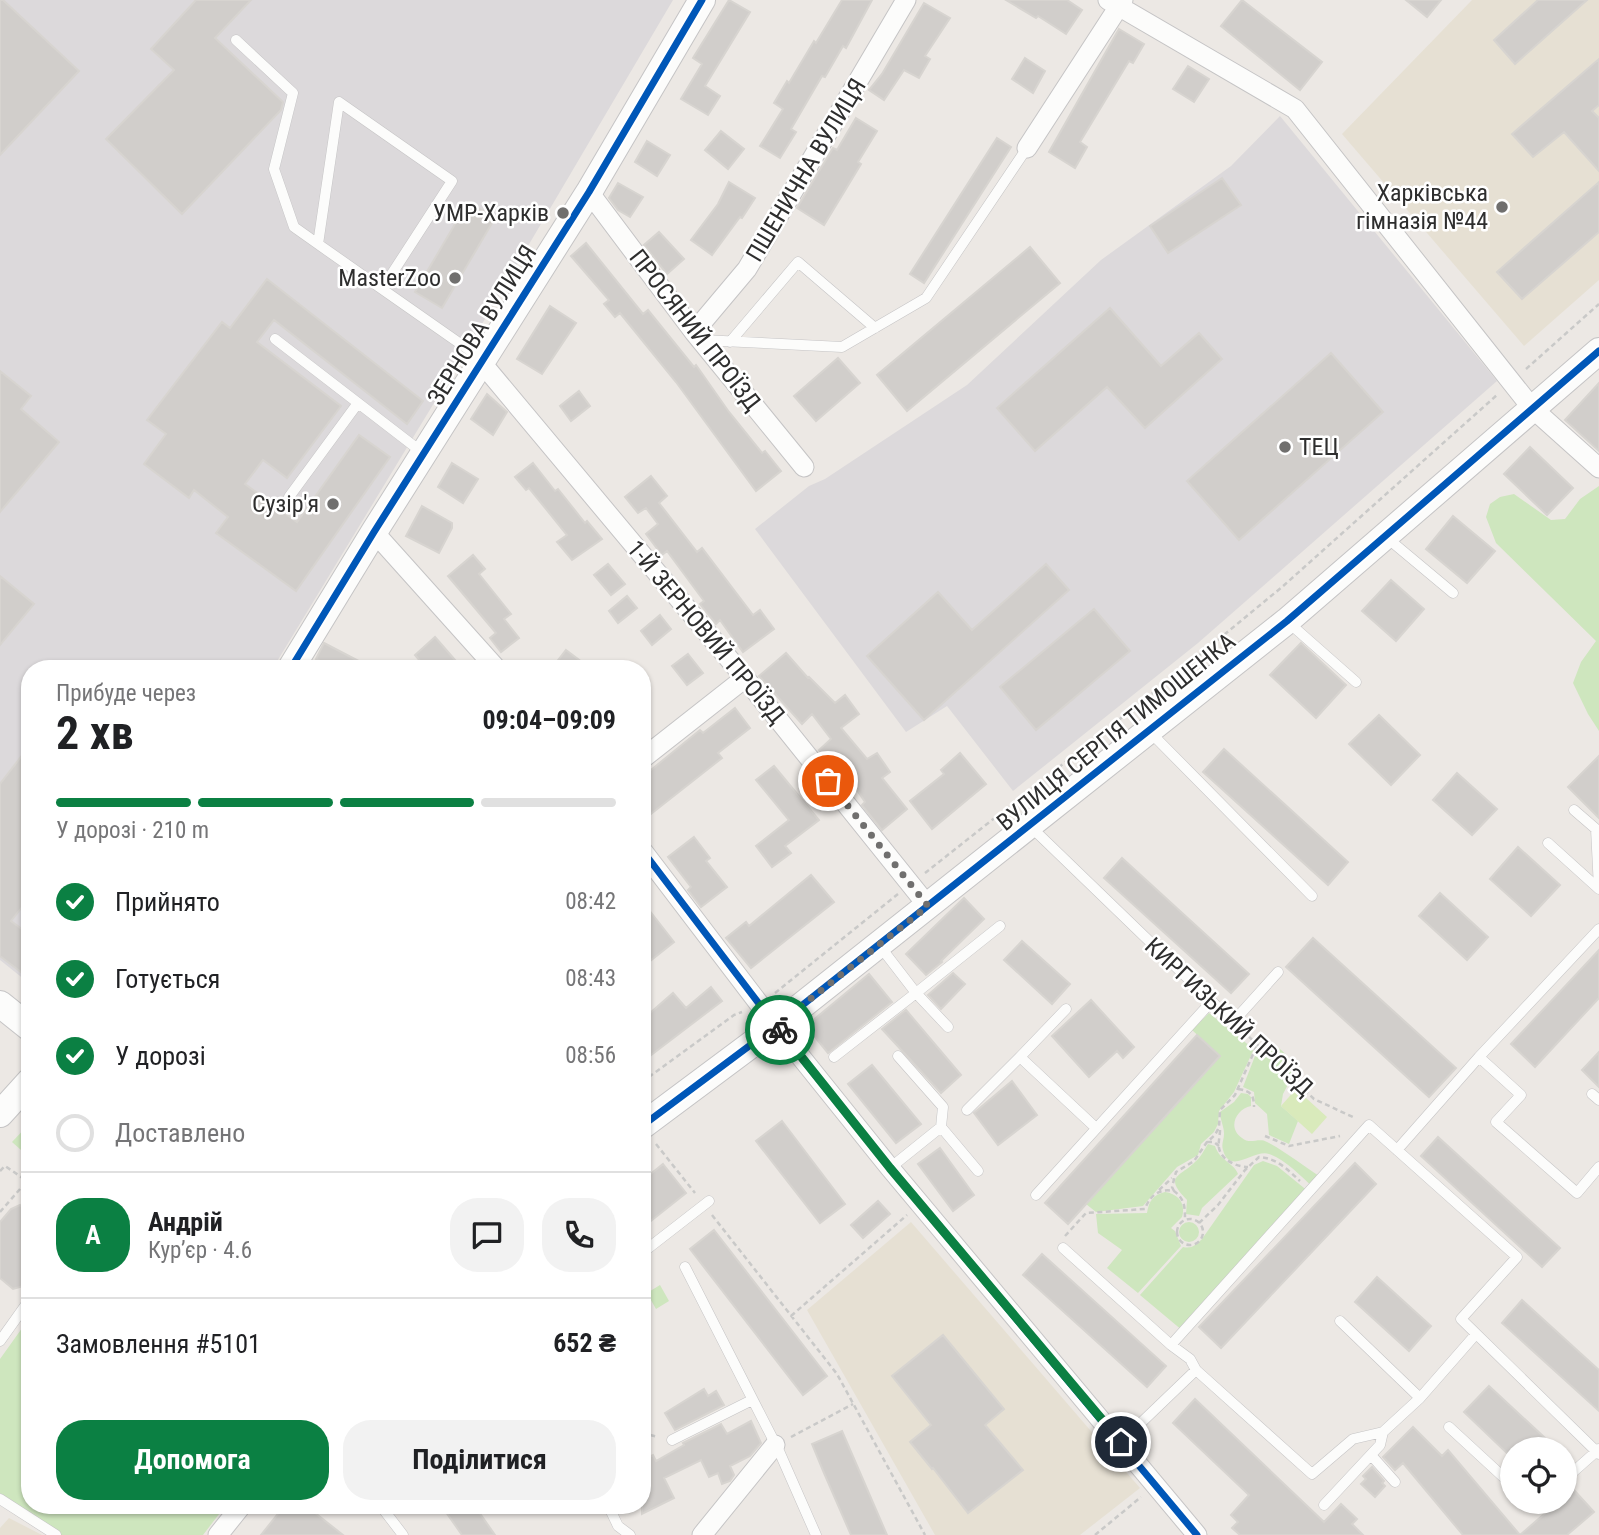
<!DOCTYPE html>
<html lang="uk">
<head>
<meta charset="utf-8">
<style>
	body { margin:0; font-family:"Roboto Condensed",sans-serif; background:#f2f2f2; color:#202124; height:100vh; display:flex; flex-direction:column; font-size:26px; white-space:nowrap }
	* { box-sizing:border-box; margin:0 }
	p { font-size:23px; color:#757577 }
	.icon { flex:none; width:38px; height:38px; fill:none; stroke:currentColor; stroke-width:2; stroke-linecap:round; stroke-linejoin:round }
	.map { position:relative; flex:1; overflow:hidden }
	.panel { position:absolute; left:21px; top:660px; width:630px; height:854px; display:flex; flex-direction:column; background:#fff; border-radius:28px; box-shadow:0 2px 5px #0004 }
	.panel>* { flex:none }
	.buttons { position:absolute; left:1500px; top:1437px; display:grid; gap:14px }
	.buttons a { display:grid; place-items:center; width:77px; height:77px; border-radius:50%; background:#fff; box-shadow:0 2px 5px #0004; font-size:35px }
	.pin { position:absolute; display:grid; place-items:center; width:60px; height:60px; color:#fff; margin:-30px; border:4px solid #fff; border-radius:50%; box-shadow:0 2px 7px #0007 }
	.courier { position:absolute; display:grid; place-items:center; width:70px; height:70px; margin:-35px; border:5px solid #0b8043; border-radius:50%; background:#fff; color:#222; box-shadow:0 2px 9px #0007 }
	.overview em { font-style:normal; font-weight:700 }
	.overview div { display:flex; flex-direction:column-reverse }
	.overview { display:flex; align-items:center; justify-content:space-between; height:119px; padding:0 35px }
	h1 { font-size:46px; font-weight:700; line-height:52px }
	.bar { display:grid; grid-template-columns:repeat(4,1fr); gap:10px 7px; align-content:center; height:84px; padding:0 35px }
	.bar i { height:9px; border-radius:5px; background:#e0e0e0 }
	.bar .current { background:#0b8043 }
	.bar p { grid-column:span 4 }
	.line { display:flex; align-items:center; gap:18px; padding:0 35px; border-top:2px solid #e0e0e0 }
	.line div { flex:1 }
	.round { display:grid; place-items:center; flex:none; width:74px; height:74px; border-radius:28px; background:#f2f2f2 }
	ol { padding:0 35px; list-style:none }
	li { display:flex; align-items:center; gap:21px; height:77px }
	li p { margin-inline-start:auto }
	li .icon { padding:7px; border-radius:50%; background:#0b8043; color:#fff; stroke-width:4 }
	li:last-child { color:#757577 }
	li i { width:38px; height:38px; border:4px solid #e0e0e0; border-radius:50% }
	.action { display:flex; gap:14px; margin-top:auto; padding:14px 35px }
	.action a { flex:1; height:80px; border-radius:28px; background:#0b8043; color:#fff; font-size:28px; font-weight:700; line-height:80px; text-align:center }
	.action a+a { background:#f2f2f2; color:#202124 }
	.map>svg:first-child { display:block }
</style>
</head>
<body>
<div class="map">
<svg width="1599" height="1535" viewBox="0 0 1599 1535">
	<rect width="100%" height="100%" fill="#ece8e4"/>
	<!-- industrial -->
	<path fill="#dcd9db" d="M0,0H673L482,324L273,668H30V984L0,960Z
		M1280,116L1497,381L1198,643L1013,791L947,706L906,732L755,529L809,486L825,479L967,385L1101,260L1231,166Z"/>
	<!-- education -->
	<path fill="#e6e0d3" d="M1472,0H1599V280L1524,346L1342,134Z
		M911,1222L1140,1488L1080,1535H935L807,1310Z
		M9,1518L42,1535H0V1528Z"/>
	<!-- green -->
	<path fill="#cee6be" d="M1599,486V731L1588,714L1573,683L1581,662L1596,641L1496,543L1486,517L1490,504L1500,497L1514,494L1551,520L1565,519L1580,499Z
		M1209,1013L1251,1047L1253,1051L1234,1092L1219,1111L1218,1124L1214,1132L1201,1144L1198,1155L1177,1167L1143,1206L1096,1212L1086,1204L1220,1056L1192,1030Z
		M1269,1044C1279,1045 1292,1059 1296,1069L1283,1094L1281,1106L1298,1121L1289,1144L1269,1135L1267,1114L1255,1103L1254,1092L1243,1087L1255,1056Z
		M1241,1093L1248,1094L1251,1097V1106C1236,1109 1227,1128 1242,1138C1250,1145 1259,1137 1267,1142C1286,1152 1303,1166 1322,1178L1313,1187C1300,1176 1286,1160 1269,1154C1254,1149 1230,1176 1223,1150C1221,1144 1224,1140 1224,1134C1224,1126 1220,1120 1220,1112L1234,1102Z
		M30,1123V1158L12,1142Z
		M1208,1144L1215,1146C1220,1161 1234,1163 1238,1174L1202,1208L1199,1216L1186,1214L1187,1200C1163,1176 1180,1177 1195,1162C1201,1157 1204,1150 1208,1144Z
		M1263,1161L1277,1166L1309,1192L1183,1331L1140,1295L1183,1247C1192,1249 1196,1245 1202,1239L1254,1165Z
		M1165,1192C1179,1194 1186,1204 1182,1217L1171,1228L1175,1231L1181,1246L1138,1293L1107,1268L1122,1250L1098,1233L1096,1214L1147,1213C1149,1201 1153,1195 1165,1192Z
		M1179 1232a10 10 0 1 1 20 0a10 10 0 1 1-20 0Z
		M660,1285L669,1301L656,1309L647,1293Z
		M30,1317V1505H226L203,1535H56L6,1502L0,1493V1359Z"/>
	<!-- pitch -->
	<path fill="#d9eabb" d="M1296,1089L1327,1117L1312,1134L1281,1106Z"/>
	<!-- building -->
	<path fill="#d1cecb" stroke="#d7d4d0" stroke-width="2" d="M0,0H3L79,71L0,155Z
		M196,0H251L215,38L283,102L281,110L182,214L106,139L174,70L151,49Z
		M729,0L750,12L705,86L720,96L708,115L681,99L702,64L693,58Z
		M842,0H872L846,48L843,46L825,77L822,76L791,129L796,132L780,158L760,146L783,109L774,103L787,81L789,83L814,41L816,43Z
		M1006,0H1067L1082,10L1066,34L1038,16L1036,18Z
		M1242,0L1322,62L1300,90L1221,26Z
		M1406,0H1441L1427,17Z
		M1538,0H1587L1515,64L1494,40Z
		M924,3L950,18L925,56L930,59L919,78L904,70L884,100L869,90L882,74Z
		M1119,29L1144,44L1133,63L1129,61L1080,142L1087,147L1075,168L1049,152Z
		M1025,58L1045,71L1033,93L1012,79Z
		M1599,59V105L1592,111L1599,118V171L1564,132L1533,157L1512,134Z
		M1188,66L1209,79L1194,102L1173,89Z
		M856,118L877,131L858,162L861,164L824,225L797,208L833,148L837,150Z
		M721,131L744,149L728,169L705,150Z
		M997,138L1011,147L924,283L910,274Z
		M647,141L670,155L657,176L635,162Z
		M1222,178L1241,205L1168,253L1150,226Z
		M729,182L755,198L742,218L740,217L712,255L691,240L718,204Z
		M1599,182V232L1522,299L1497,272Z
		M618,183L643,197L630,217L618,210L609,198Z
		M468,202L495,218L442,308L415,292Z
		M659,232L684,259L667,274L644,245Z
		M586,243L643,314L648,310L694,367L696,365L729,412L762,453L765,451L781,471L756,491L676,382L620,313L615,317L604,304L609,300L571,256Z
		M1030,247L1060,283L907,411L877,375Z
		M267,279L423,401L407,424L274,320L257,342L341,406L287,478L263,460L245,484L297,522L359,435L390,457L296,591L216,533L228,517L194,490L189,498L144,464L166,434L147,420L222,322L230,328Z
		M550,306L576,323L542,374L517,359Z
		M1110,308L1161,366L1199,333L1222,359L1145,428L1107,387L1035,451L997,408Z
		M1331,353L1383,412L1239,540L1187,481Z
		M838,358L860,383L816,421L794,396Z
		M0,371L31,396L21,409L59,442L0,512Z
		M1599,383V451L1565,420Z
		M579,391L590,406L571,421L560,406Z
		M487,394L507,412L493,435L471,419Z
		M1530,447L1573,488L1547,515L1504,474Z
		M452,463L478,479L463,503L438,487Z
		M533,463L555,491L558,489L585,523L587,521L602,539L572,560L557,542L567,535L529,488L526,490L515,477Z
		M651,476L667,496L659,503L697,552L702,548L753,615L760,610L774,629L743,652L720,620L716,624L707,613L700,604L704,601L667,551L662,555L646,534L658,524L646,508L638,513L625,497Z
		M422,506L452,523V528L439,553L406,536Z
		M1453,516L1495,551L1467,583L1426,549Z
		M473,555L485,569L479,574L511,614L504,619L519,638L501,652L490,638L496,633L448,576Z
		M608,564L625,584L611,595L594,575Z
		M1046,564L1069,590L924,720L867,656L938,592L972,630Z
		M0,576L34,604L0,645Z
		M1391,580L1424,609L1396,641L1362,611Z
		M627,596L637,608L618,623L609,611Z
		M1094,609L1130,651L1036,730L1000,687Z
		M660,615L671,629L652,645L641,631Z
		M435,637L455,660L446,668H426L415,655Z
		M324,643L372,668H335L316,659Z
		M1301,643L1346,685L1316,718L1270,675Z
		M566,650L590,668H552Z
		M786,653L808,678L809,677L835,703L845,695L859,714L841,728L867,759L877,753L890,772L882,778L907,809L882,830L862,805L865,802L838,762L832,767L819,750L831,739L812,714L802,724L759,676Z
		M688,654L703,673L687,685L672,666Z
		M735,708L750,728L718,753L722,758L642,821V784L650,778L646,774L700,730L703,733Z
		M1379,715L1420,755L1391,785L1349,744Z
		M30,745V897L11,921L30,935V979L0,956V784Z
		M1224,749L1348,862L1328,885L1203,772Z
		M960,753L986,784L932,829L910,801L944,774L941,770Z
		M1599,756V818L1568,787Z
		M774,766L819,820L785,846L791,853L772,867L756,846L789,820L756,780Z
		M1457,773L1497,809L1472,835L1433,800Z
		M694,837L710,858L706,861L727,887L701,907L688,890L691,887L668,857Z
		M1518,847L1560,885L1531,916L1490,879Z
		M1122,858L1249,974L1231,993L1104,878Z
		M811,875L834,902L751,968L726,938L746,922L749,926Z
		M1440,893L1488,937L1467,960L1419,916Z
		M964,898L984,919L941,961L942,962L926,975L906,954Z
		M642,901L674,942L650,961L642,951Z
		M1313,938L1456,1068L1429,1097L1286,967Z
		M1022,941L1070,984L1052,1004L1004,960Z
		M1599,950V998L1535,1067L1511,1044Z
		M953,973L965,984L941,1009L928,995Z
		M869,974L892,1002L828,1053L806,1026Z
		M711,987L722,1001L642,1062V1020L673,993L686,1008Z
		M1091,1000L1134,1047L1123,1058L1117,1051L1089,1077L1052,1036Z
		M906,1010L961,1075L941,1093L882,1029Z
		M1197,1035L1220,1056L1068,1224L1045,1203Z
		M1599,1052V1087L1582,1070Z
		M872,1065L921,1124L896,1143L848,1084Z
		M1012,1081L1037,1115L998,1145L974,1113Z
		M782,1121L845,1204L820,1223L756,1141Z
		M1438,1137L1560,1248L1542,1267L1421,1156Z
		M940,1148L974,1195L953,1211L918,1164Z
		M1355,1163L1376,1184L1221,1348L1199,1327Z
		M663,1164L686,1193L642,1228V1181Z
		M878,1201L890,1214L863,1238L851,1225Z
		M20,1205L30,1214V1279L23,1286L13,1289L0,1278V1222L11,1209Z
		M714,1230L827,1376L803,1395L690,1249Z
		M1042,1254L1166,1366L1147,1387L1023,1275Z
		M1377,1277L1431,1326L1409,1351L1355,1302Z
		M1522,1300L1599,1370V1411L1502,1323Z
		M943,1335L1004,1409L985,1425L1023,1470L968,1513L933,1468L932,1469L910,1442L931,1425L892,1376Z
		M1489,1386L1557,1449H1512V1458L1464,1412Z
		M704,1389L708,1396L716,1391L724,1405L675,1430L665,1413Z
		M1195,1399L1324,1522L1341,1504L1357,1519L1352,1524L1363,1535H1240L1232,1528L1238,1522L1231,1515L1249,1495L1173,1423Z
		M751,1421L761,1443L750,1456L730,1466L734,1475L730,1481L722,1484L718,1473L709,1477L701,1460L664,1478L674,1498L642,1514V1460L653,1455L656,1461L684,1445L683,1443L721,1424L727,1434Z
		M1413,1427L1442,1456L1448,1450L1520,1535H1463L1403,1463L1395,1470L1383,1457Z
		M842,1431L887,1535H851L824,1473L812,1444Z
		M1372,1467L1384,1481L1382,1483L1385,1486L1375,1497L1361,1484L1366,1479L1363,1476Z
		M1573,1489L1594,1512L1567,1535H1520L1558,1502H1564V1496Z
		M285,1505H305L343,1535H261Z
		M441,1505H474L495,1535H462Z"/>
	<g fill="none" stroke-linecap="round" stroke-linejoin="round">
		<!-- lane casing -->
		<g stroke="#c5c4c5" stroke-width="11">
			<path id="lane" d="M236,40L293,93L274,169L294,227L318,244L339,102L452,181L382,289L472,352L480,361
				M318,244L382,289
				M275,339L423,453
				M702,340L842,347L926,298L1027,148
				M730,342L798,262L875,328
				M289,497L358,403
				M1386,537L1453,593
				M1288,622L1356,682
				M1150,732L1312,896
				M1574,810L1596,829L1599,888
				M1030,826L1233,1022L1278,972
				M1548,843L1599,889
				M948,1027L916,993L1000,926
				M898,1056L943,1107L941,1127
				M834,1057L916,993L879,945
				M1020,1057L1066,1009
				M1479,1057L1521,1095L1496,1122L1577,1193L1599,1167
				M1592,1094L1599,1100
				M967,1110L1020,1057L1096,1128
				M1397,1150L1479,1057L1599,929
				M890,1168L941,1127L978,1171
				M1036,1195L1211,1002
				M1063,1248L1171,1345L1190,1359L1196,1370L1121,1442
				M642,1253L709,1201
				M685,1267L779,1451L816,1535
				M1340,1321L1420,1398
				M0,1341L30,1299
				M1171,1345L1369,1125L1517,1257L1461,1319L1599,1454
				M1196,1370L1312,1474L1353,1439L1383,1432L1420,1398L1476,1334
				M1449,1427L1512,1485
				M672,1440L752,1400
				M1371,1455L1395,1482
				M1564,1480L1599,1449
				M0,1499L56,1535
				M1531,1502L1535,1506L1540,1502
				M380,1505L403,1535
				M608,1505L618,1526L630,1535
				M1324,1505L1380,1445L1383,1432"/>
		</g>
		<!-- street casing -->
		<g stroke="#c5c4c5" stroke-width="21">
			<path id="street" d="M1108,0L1295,109L1532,408L1599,468
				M1027,148L1123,0
				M589,192L694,332L804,467
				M694,332L747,269L906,0
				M481,362L745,678L928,906
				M374,532L496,668
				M642,759L745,678
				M642,850L776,1026L890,1168L1197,1535
				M218,1535L242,1505
				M702,1535L775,1445"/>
		</g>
		<!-- secondary casing -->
		<g stroke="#c5c4c5" stroke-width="28">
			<path id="secondary" d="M291,668L374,532L589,192L702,0
				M0,1004L30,1028
				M0,1114L30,1081
				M642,1126L776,1026L1287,621L1599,351"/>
		</g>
		<!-- path -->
		<path stroke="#c9c9c8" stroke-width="2.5" stroke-dasharray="5 3.5" stroke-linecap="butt" d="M1526,369L1599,304
			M925,873L1168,681L1282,587L1497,395
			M775,993L898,894
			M1243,1031L1314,1099L1355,1118
			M642,1082L734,1015L742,1012
			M1238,1089C1250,1091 1254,1094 1254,1107
			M1220,1130C1220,1136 1218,1142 1219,1148C1221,1160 1237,1167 1248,1167
			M1265,1136L1289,1146L1340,1136
			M1207,1142H1214L1219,1146
			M656,1144L695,1193
			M0,1171L5,1166L30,1183
			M1159,1190L1172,1178
			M1174,1191L1172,1187L1176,1172L1194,1161L1207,1142L1215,1135L1219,1127L1220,1110L1235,1095L1257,1045
			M0,1212L27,1181
			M712,1215L837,1374L925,1535
			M1177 1232a13 13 0 1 1 26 0a13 13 0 1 1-26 0Z
			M1199,1223L1218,1205L1245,1170L1259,1157C1277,1158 1288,1170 1300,1181
			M1065,1236L1086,1213L1145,1209C1150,1195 1160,1188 1174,1191C1185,1199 1185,1208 1185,1220
			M791,1316L907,1215
			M642,1433L658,1437
			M791,1437L853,1404
			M1095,1535L1141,1497"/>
		<!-- lane -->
		<use href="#lane" stroke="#fcfcfb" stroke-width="10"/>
		<!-- street -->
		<use href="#street" stroke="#fcfcfb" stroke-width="19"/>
		<!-- secondary -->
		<use href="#secondary" stroke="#fcfcfb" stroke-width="26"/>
		<!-- cycleway casing -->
		<g stroke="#fff" stroke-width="11">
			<path id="cycleway" d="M291,668L374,532L589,192L702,0
				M642,850L776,1026L890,1168L1197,1535
				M642,1126L776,1026L1287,621L1599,351"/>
		</g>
		<!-- cycleway -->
		<use href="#cycleway" stroke="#0057b8" stroke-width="7"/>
	</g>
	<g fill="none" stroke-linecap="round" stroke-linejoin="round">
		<!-- done -->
		<path stroke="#706f6e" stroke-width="7" stroke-dasharray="0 12.6" d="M780,1030L776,1026L928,906L828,781"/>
		<!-- route -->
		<path stroke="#0b8043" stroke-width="9" d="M780,1030L890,1168L1121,1442"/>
	</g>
	<!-- markers -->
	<g fill="#706f6e" stroke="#fff" stroke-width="2.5">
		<circle cx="1502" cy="207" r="7"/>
		<circle cx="563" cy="213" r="7"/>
		<circle cx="455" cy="278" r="7"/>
		<circle cx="1285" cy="447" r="7"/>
		<circle cx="333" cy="504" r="7"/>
	</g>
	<g text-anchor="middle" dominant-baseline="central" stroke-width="5" stroke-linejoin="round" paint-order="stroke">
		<!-- street labels -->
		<g font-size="24" fill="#2e2e2e" stroke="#fff">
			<text transform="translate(806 170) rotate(-59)">ПШЕНИЧНА ВУЛИЦЯ</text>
			<text transform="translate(482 325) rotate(-58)">ЗЕРНОВА ВУЛИЦЯ</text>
			<text transform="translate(695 330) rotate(52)">ПРОСЯНИЙ ПРОЇЗД</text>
			<text transform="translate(706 632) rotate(50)">1-Й ЗЕРНОВИЙ ПРОЇЗД</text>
			<text transform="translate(1116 732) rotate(-39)">ВУЛИЦЯ СЕРГІЯ ТИМОШЕНКА</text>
			<text transform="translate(1229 1017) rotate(43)">КИРГИЗЬКИЙ ПРОЇЗД</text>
		</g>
		<!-- poi labels -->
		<g font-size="24" fill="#2e2e2e" stroke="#fff" text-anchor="end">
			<text x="1488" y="193">Харківська<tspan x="1488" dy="28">гімназія №44</tspan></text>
			<text x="549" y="213">УМР-Харків</text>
			<text x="441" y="278">MasterZoo</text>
			<text x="1299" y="447" text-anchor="start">ТЕЦ</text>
			<text x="319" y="504">Сузір'я</text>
		</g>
	</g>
</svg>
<div class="buttons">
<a><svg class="icon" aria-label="locate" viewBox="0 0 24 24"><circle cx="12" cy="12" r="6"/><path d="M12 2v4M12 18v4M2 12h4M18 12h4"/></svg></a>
</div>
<div class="pin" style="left:828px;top:781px;background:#ea580c"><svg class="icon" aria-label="bag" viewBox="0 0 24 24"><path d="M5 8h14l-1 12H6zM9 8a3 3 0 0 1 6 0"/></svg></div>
<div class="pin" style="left:1121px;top:1442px;background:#1f2937"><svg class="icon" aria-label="home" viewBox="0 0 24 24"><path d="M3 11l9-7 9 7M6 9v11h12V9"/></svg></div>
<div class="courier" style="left:780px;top:1030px"><svg class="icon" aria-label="bike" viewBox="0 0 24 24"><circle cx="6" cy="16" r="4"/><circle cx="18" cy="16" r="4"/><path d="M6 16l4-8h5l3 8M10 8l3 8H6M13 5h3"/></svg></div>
<section class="panel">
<div class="overview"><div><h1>2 хв</h1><p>Прибуде через</p></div><em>09:04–09:09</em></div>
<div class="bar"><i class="current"></i><i class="current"></i><i class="current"></i><i></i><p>У дорозі · 210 m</p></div>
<ol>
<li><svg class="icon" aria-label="check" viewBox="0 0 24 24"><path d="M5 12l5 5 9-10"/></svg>Прийнято<p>08:42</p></li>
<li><svg class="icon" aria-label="check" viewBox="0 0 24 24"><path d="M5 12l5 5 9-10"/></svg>Готується<p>08:43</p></li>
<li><svg class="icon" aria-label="check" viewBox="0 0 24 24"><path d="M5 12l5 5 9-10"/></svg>У дорозі<p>08:56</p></li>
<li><i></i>Доставлено</li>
</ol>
<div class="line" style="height:126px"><b class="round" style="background:#0b8043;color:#fff">А</b><div><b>Андрій</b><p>Кур’єр · 4.6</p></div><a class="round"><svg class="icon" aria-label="chat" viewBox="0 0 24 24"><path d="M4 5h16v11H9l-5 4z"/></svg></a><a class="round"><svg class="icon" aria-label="phone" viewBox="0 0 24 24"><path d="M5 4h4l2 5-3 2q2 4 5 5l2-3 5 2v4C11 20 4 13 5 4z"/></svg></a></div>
<div class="line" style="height:91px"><div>Замовлення #5101</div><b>652 ₴</b></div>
<div class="action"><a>Допомога</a><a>Поділитися</a></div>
</section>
</div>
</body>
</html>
